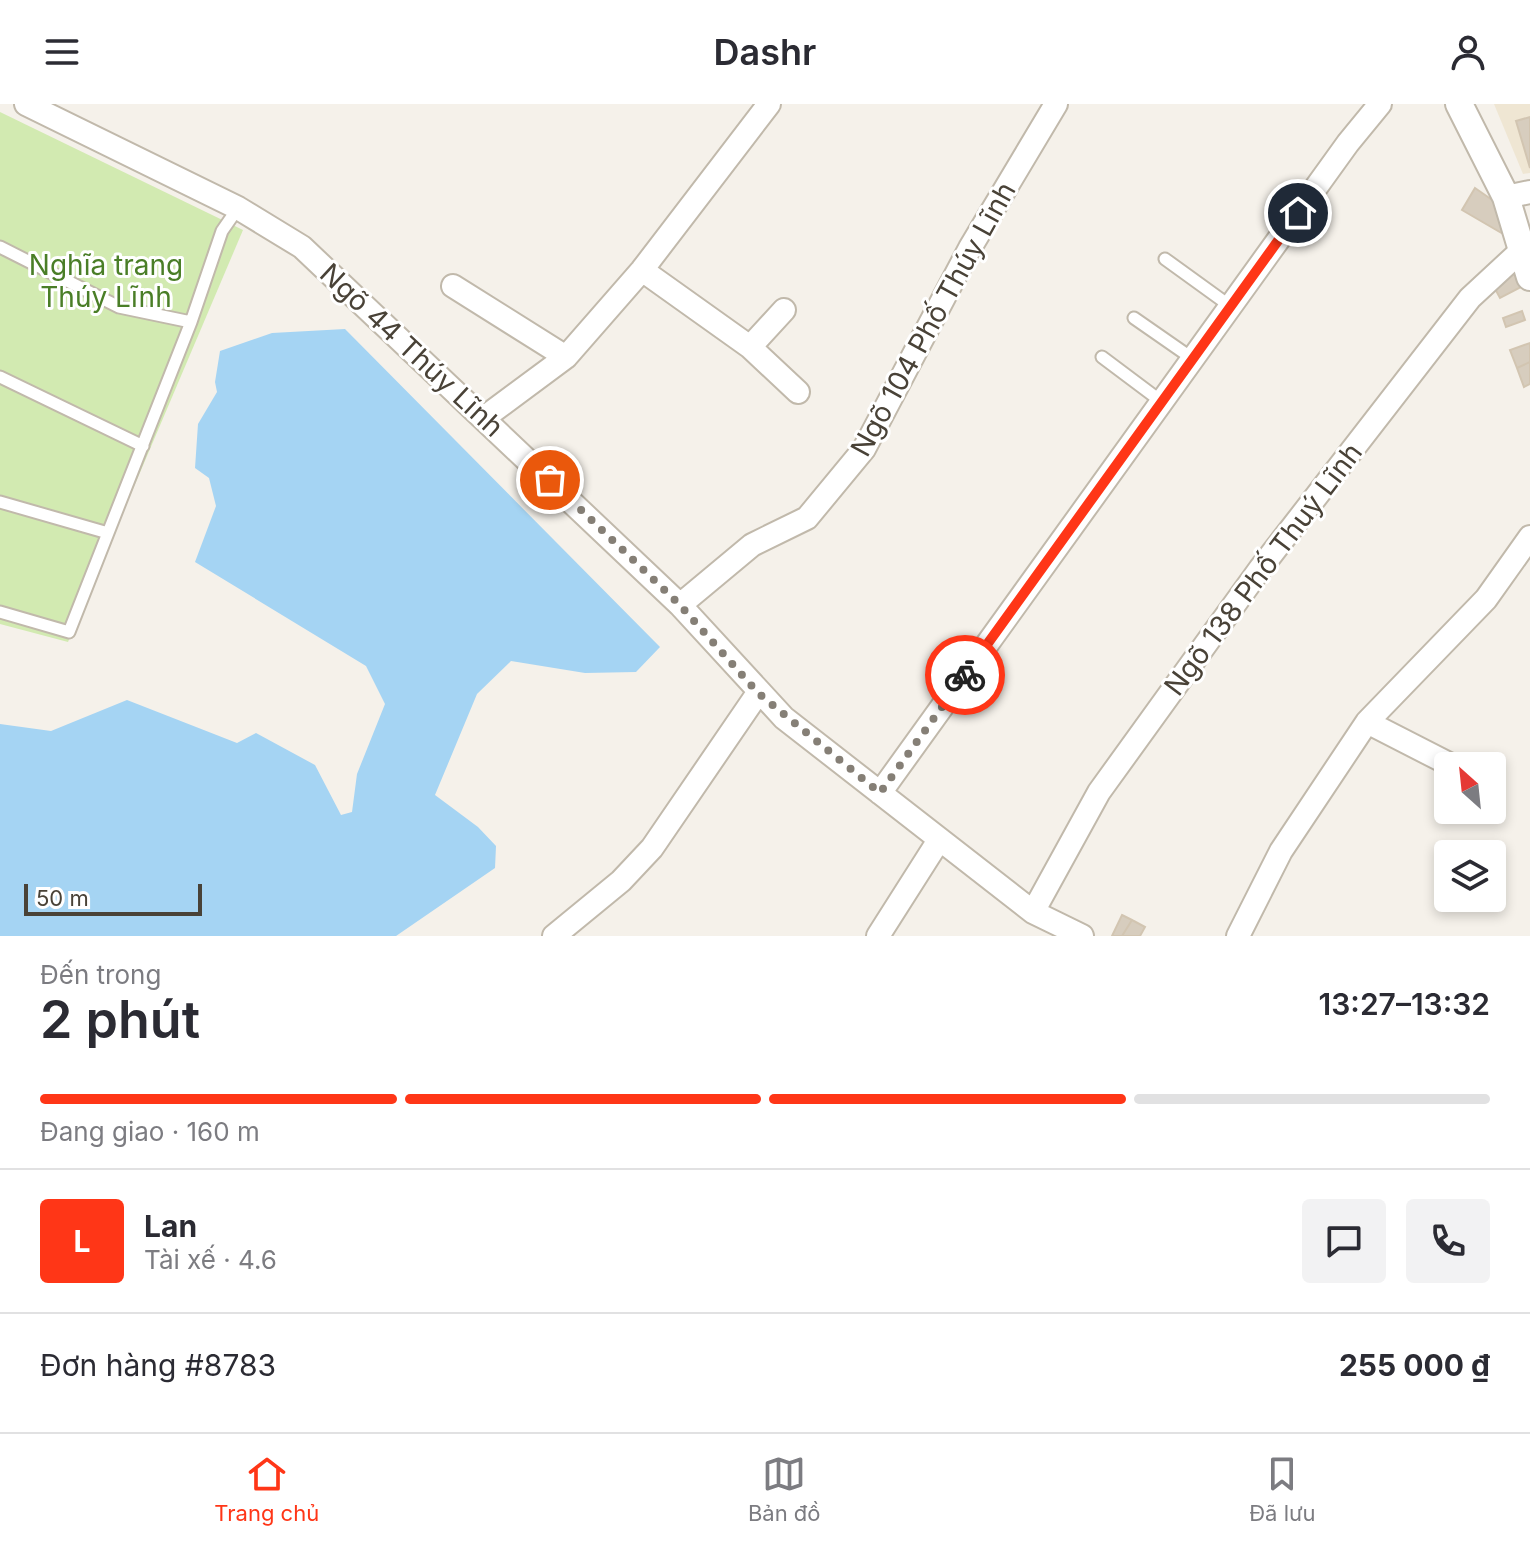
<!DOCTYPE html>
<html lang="vi">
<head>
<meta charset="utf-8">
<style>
	body { margin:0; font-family:Inter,sans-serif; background:#f2f2f3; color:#2b2b33; height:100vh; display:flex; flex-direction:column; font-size:30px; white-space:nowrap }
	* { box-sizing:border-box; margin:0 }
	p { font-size:26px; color:#7c7c81 }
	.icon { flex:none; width:44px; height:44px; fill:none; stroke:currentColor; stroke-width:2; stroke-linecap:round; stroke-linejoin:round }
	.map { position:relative; height:832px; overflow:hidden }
	.details { display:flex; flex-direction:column; background:#fff; flex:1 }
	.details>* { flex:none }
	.needle { width:52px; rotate:333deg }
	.fabs { position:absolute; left:1434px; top:648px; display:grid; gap:16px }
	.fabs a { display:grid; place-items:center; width:72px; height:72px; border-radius:8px; background:#fff; box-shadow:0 4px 12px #0003; font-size:40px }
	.scale { position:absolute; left:24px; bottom:20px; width:178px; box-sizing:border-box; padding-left:8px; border:4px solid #494237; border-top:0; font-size:22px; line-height:28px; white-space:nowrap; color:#494237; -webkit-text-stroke:6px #fff; paint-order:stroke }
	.pin { position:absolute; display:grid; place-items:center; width:68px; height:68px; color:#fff; margin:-34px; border:4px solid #fff; border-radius:50%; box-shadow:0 2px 8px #0007 }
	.courier { position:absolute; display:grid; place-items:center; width:80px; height:80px; margin:-40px; border:6px solid #ff3617; border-radius:50%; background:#fff; color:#222; box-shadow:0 2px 10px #0007 }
	.summary em { font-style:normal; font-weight:600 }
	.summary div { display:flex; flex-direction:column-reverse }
	.summary { display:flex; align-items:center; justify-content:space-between; height:136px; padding:0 40px }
	h1 { font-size:52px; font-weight:600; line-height:60px }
	.bar { display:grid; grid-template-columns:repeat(4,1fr); gap:12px 8px; align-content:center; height:96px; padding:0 40px }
	.bar i { height:10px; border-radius:6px; background:#e1e1e2 }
	.bar .on { background:#ff3617 }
	.bar p { grid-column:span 4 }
	.line { display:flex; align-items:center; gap:20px; padding:0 40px; border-top:2px solid #e1e1e2 }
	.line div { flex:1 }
	.round { display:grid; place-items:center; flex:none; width:84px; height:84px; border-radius:8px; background:#f2f2f3 }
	header { display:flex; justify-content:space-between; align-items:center; height:104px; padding:0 40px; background:#fff; font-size:36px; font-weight:600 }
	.menu { display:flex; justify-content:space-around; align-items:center; height:112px; border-top:2px solid #e1e1e2; background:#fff; font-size:22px; color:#7c7c81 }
	.menu a { display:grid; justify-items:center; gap:4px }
	.menu .on { color:#ff3617 }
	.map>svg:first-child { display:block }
</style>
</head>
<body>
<header><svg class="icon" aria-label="menu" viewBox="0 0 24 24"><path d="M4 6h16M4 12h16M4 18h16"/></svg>Dashr<svg class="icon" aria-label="person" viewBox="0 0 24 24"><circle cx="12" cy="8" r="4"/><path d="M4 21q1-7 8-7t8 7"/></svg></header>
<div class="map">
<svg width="1530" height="832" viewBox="0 0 1530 832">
	<rect width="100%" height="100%" fill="#f5f1ea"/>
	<!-- education -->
	<path fill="#efe6d3" d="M1494,0H1530V69L1523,70Z"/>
	<!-- green -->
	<path fill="#d2eab1" d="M0,8L243,126L68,538L0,520Z"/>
	<!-- water -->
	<path fill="#a5d4f3" d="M345,225L660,543L636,568L585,569L511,557L477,590L435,691L478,723L496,742L495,764L396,832H0V620L51,627L127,596L237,639L256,629L315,661L341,711L352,708L357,670L385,600L366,562L195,458L216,402L209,374L195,364L198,320L217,288L215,278L220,247L272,229Z"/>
	<!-- building -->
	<path fill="#d7cdbe" stroke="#d2c5b1" stroke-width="2" d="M1530,13V64L1516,17Z
		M1475,84L1498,100L1505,131L1462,106Z
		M1518,168L1525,181L1500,194L1493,181Z
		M1522,207L1525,216L1506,223L1503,214Z
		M1530,239V258L1517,264L1510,246Z
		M1530,258V280L1524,283L1517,264Z
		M1122,811L1132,816L1122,832H1112Z
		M1132,816L1145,823L1140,832H1122Z"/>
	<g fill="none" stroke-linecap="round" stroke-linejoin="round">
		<!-- service casing -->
		<g stroke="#c1b9ab" stroke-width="15">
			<path id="service" d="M0,143L119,203L191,218
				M1165,155L1230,202
				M1134,214L1193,255
				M1102,253L1162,298
				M0,273L143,342
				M0,398L108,429
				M0,508L69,528L191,218L222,127L238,104"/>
		</g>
		<!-- minor casing -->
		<g stroke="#c1b9ab" stroke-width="26">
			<path id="minor" d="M26,0L238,104L302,143L680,501L784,614L1033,808L1082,832
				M1506,93L1530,88
				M642,166L750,243L798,288
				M453,182L566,253
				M750,243L784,206
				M485,313L566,253L642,166L769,0
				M680,501L752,441L807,414L864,345L970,144L1056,0
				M1367,618L1453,662
				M880,689L1348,39L1380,0
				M1033,808L1099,688L1260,465L1470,194L1523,145
				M554,832L621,777L652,744L758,589
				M878,832L939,736
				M1238,832L1281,747L1367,618L1486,495L1530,433"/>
		</g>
		<!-- tertiary casing -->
		<g stroke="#c1b9ab" stroke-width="30">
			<path id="tertiary" d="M1459,0L1506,93L1530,173"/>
		</g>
		<!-- service -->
		<use href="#service" stroke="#fff" stroke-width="11"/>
		<!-- minor -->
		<use href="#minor" stroke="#fff" stroke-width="22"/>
		<!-- tertiary -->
		<use href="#tertiary" stroke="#fff" stroke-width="26"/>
	</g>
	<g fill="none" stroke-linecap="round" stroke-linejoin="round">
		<!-- done -->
		<path stroke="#857f76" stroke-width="8" stroke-dasharray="0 14.4" d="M550,376L680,501L758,589L880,689L965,571"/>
		<!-- route -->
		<path stroke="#ff3617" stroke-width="10" d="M965,571L1298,109"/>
	</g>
	<g text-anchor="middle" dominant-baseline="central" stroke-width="6" stroke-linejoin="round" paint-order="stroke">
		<!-- park labels -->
		<g font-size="28" fill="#4a7e27" stroke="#fff">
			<text x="106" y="161">Nghĩa trang<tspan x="106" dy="32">Thúy Lĩnh</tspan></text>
		</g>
		<!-- street labels -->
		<g font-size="28" fill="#494237" stroke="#fff">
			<text transform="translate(933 215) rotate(-61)">Ngõ 104 Phố Thúy Lĩnh</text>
			<text transform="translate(412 246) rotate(43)">Ngõ 44 Thúy Lĩnh</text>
			<text transform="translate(1263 465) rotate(-53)">Ngõ 138 Phố Thuý Lĩnh</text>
		</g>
	</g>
</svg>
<div class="fabs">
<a><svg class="needle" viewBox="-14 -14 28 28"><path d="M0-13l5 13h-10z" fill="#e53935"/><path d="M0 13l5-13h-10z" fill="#7c7c81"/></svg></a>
<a><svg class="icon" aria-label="layers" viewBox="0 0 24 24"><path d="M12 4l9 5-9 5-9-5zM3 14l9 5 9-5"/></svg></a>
</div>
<div class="scale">50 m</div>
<div class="pin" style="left:550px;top:376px;background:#ea580c"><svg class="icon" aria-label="bag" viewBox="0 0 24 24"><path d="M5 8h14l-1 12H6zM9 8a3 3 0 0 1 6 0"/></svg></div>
<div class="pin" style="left:1298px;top:109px;background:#1f2937"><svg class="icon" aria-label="home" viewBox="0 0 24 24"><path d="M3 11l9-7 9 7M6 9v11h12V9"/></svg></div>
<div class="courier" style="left:965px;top:571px"><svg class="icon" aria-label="bike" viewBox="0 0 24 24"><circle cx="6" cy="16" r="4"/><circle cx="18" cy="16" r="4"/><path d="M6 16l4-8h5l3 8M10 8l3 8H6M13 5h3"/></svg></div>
</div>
<section class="details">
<div class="summary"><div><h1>2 phút</h1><p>Đến trong</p></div><em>13:27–13:32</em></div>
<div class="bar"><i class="on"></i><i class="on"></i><i class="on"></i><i></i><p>Đang giao · 160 m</p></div>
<div class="line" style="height:144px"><b class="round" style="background:#ff3617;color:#fff">L</b><div><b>Lan</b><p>Tài xế · 4.6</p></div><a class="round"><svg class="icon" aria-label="chat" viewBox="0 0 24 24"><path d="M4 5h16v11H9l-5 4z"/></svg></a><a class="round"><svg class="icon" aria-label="phone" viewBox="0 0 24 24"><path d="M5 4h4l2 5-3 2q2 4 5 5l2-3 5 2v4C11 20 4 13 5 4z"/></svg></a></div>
<div class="line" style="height:104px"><div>Đơn hàng #8783</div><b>255 000 ₫</b></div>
</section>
<nav class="menu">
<a class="on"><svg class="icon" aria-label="home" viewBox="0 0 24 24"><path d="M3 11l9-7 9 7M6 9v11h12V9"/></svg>Trang chủ</a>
<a><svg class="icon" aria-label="map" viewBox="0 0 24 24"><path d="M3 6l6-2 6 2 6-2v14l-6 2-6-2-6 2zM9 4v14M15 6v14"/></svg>Bản đồ</a>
<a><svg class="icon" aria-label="saved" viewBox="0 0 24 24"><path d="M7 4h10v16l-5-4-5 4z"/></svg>Đã lưu</a>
</nav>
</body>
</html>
